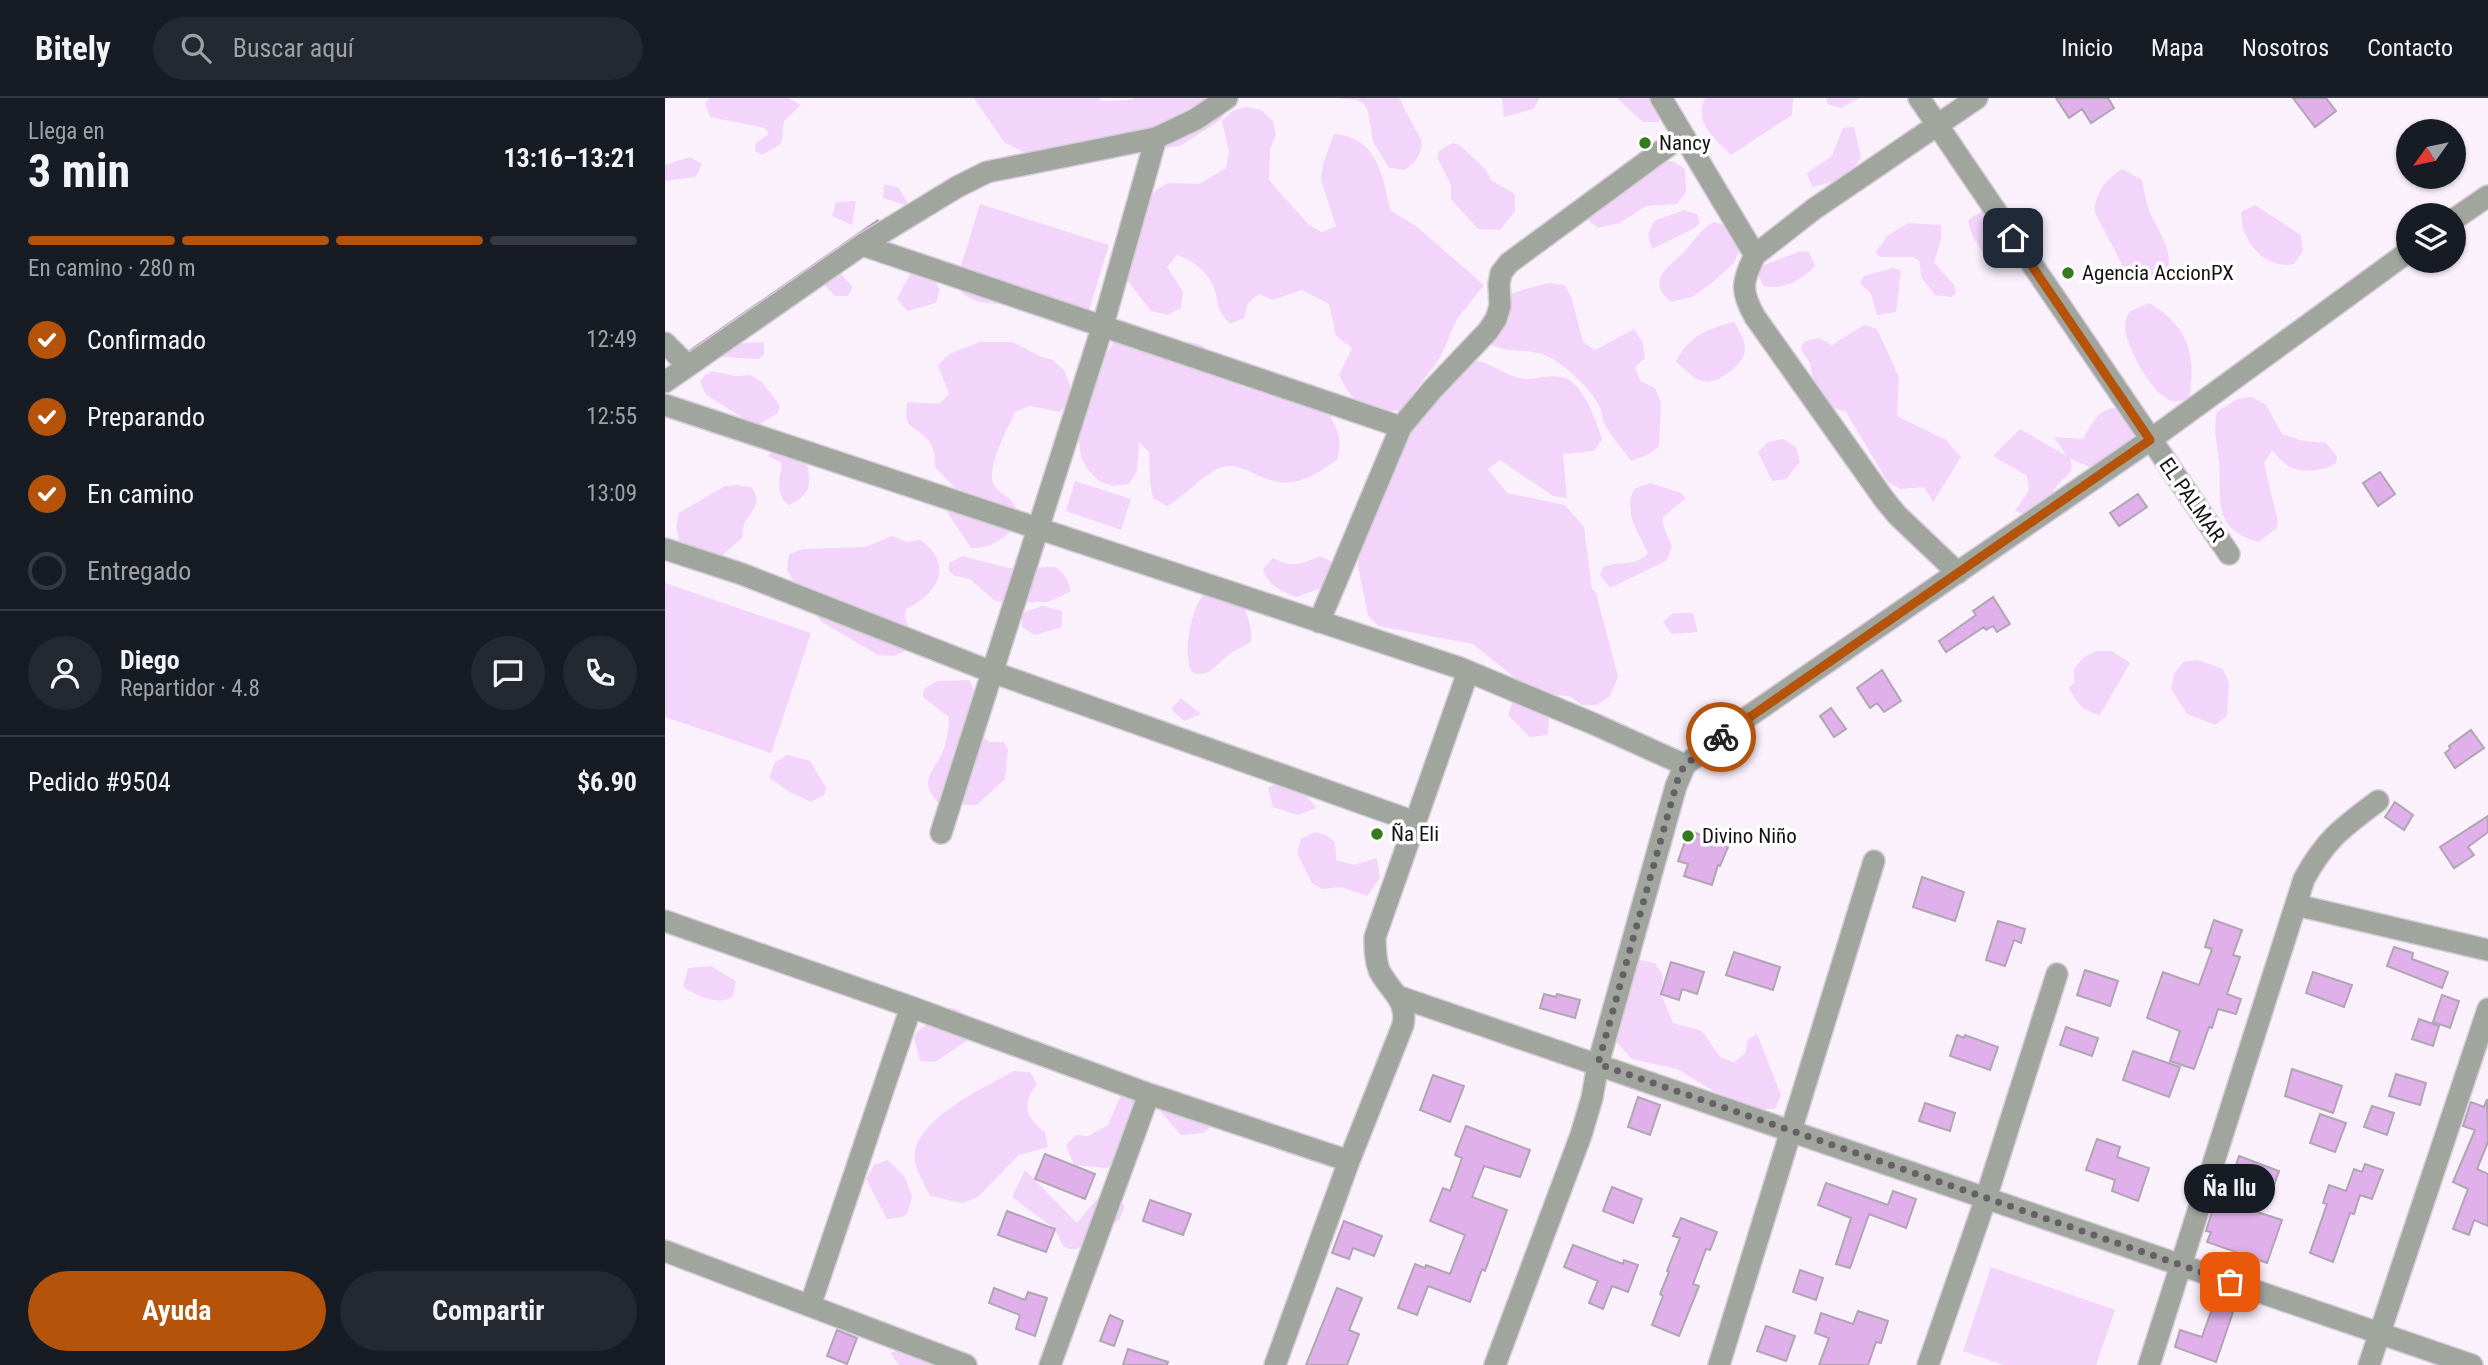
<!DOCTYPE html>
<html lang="es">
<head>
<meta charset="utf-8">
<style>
	body { margin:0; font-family:"Roboto Condensed",sans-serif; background:#242831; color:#f1f3f6; height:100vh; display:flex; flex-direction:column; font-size:26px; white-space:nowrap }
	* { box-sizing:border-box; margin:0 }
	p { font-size:23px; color:#9ea1a6 }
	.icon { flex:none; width:38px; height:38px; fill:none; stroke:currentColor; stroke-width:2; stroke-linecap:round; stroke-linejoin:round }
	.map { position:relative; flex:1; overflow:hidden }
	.drawer { display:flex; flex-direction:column; background:#171b24; width:665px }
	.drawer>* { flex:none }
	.needle { width:46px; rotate:237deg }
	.controls { position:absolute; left:1731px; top:21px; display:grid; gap:14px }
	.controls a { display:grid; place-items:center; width:70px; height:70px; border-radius:50%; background:#171b24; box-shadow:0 2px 5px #0004; font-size:35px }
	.pin { position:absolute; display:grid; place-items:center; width:60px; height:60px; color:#fff; margin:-30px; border-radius:14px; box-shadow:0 4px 10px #0006 }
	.courier { position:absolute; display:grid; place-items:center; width:70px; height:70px; margin:-35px; border:5px solid #b45309; border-radius:50%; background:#fff; color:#222; box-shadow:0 2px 9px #0007 }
	.bubble { position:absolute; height:49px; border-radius:24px; background:#171b24; box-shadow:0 2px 5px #0004; font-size:23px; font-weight:700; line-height:49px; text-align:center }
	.overview em { font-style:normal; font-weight:700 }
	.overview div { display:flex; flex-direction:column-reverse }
	.overview { display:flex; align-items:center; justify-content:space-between; height:119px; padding:0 28px }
	h1 { font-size:46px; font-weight:700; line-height:52px }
	.bar { display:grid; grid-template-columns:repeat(4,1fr); gap:10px 7px; align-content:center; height:84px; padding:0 28px }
	.bar i { height:9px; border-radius:5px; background:#363941 }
	.bar .selected { background:#b45309 }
	.bar p { grid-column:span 4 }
	.line { display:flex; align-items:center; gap:18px; padding:0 28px; border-top:2px solid #363941 }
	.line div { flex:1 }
	.round { display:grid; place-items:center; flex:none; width:74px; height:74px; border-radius:37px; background:#242831 }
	ol { padding:0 28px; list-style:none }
	li { display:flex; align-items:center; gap:21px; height:77px }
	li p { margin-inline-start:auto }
	li .icon { padding:7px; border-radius:50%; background:#b45309; color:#fff; stroke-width:4 }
	li:last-child { color:#9ea1a6 }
	li i { width:38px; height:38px; border:4px solid #363941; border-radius:50% }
	.cta { display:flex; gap:14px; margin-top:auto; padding:14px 28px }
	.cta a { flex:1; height:80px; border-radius:42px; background:#b45309; color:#fff; font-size:28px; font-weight:700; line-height:80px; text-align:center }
	.cta a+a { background:#242831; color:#f1f3f6 }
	header { display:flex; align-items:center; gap:42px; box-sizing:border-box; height:98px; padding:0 35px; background:#171b24; border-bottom:2px solid #363941 }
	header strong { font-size:33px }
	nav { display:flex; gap:38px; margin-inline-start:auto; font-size:24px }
	.search { width:490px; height:63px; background:#242831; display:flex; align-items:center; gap:18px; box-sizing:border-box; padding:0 24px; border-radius:38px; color:#9ea1a6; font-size:26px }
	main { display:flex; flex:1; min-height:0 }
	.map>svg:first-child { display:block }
</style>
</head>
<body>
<header>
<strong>Bitely</strong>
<div class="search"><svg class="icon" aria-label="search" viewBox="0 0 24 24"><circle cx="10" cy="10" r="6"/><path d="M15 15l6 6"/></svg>Buscar aquí</div>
<nav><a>Inicio</a><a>Mapa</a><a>Nosotros</a><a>Contacto</a></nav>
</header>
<main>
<section class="drawer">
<div class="overview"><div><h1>3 min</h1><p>Llega en</p></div><em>13:16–13:21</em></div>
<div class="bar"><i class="selected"></i><i class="selected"></i><i class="selected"></i><i></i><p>En camino · 280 m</p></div>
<ol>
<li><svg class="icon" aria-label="check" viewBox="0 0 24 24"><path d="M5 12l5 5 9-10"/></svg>Confirmado<p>12:49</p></li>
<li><svg class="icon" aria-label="check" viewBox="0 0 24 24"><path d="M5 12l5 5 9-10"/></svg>Preparando<p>12:55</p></li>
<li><svg class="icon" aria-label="check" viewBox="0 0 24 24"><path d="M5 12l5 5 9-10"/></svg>En camino<p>13:09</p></li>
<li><i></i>Entregado</li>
</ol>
<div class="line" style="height:126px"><a class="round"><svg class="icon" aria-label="person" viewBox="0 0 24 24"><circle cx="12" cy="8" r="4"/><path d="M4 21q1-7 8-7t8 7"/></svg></a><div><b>Diego</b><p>Repartidor · 4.8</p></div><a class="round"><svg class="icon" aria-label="chat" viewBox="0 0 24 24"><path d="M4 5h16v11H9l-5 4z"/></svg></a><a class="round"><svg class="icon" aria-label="phone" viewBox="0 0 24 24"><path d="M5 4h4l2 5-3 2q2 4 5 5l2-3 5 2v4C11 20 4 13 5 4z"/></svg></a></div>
<div class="line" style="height:91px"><div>Pedido #9504</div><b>$6.90</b></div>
<div class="cta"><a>Ayuda</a><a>Compartir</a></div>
</section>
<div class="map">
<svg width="1823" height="1267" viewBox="0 0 1823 1267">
	<rect width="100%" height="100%" fill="#fbf1fd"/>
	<!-- green -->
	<path fill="#f3d4fa" d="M45,0H123L136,7L119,23L116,46L97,57L90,53L91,45L104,36L100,30L45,19L40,5Z
		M309,0H434L435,3L466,2L470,0H573L554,23L515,48L379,65L339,44Z
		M671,0H734L756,42C758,56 751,64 740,72L724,70L708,44L703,13L699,6L692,2Z
		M837,0H875L868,11L839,19Z
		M952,0H991L995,9L994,24H978Z
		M1040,0H1128L1127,17L1066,57C1049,39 1029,26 1040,0Z
		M1162,0H1195L1176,10L1162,6Z
		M582,9L596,12L608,23L611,37L605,51L604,82L644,127L657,134L671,128L656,82L658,66L669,36C713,39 717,78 726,113L751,128L819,187L792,221L775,260L735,313C701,311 690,310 674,277L687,250L671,238L664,206L637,192L608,202L594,196L583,205L579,220L565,226C549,210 555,203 547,185C540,171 525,162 512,157L502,169L518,194L516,210L503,217L486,213L458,177L459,148L490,93L503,85L534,86L561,70L564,54L557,23L567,13Z
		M1189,29L1196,59C1182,83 1172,83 1147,89L1142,75L1167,58L1178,30Z
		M788,45L796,48L820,71L827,83L850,96V113L835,132L813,131L786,101V87L772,59L775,52Z
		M25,59L37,66L31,79L0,83V67Z
		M1007,63L1020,71L1021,94L1012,106L981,108L955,125L933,130L924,123V115L944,105L954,76L961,71Z
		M1457,71L1477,82C1479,93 1481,105 1485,115C1493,133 1512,157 1500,177L1492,179L1460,177L1457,166L1430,115C1428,98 1442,79 1457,71Z
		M219,86L234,90L245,109L218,100Z
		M191,103L187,127L167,118L171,104Z
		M315,106L444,147L424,212L335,184L341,204C320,209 300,202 288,185L295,171Z
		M1590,107L1636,137L1638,153L1629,166C1607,170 1590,157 1580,136C1577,130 1577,121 1576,114Z
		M1322,110L1359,153L1348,164L1324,163L1307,138L1303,122Z
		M1019,112L1032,116L1035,124L1030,130L987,151L983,137L989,123Z
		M1049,124L1065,128L1077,146L1069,165L1047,185L1027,199L1006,204C979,181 1005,169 1021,152C1030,142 1036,130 1049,124Z
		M1243,125L1276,127V142L1269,164L1289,187L1291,195L1286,199L1270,197L1256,179L1255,164L1249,159H1216L1210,155L1223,137Z
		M1136,153L1144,154L1150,168C1136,183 1119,192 1098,188L1091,170Z
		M167,167L188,189L183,198H170L154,181Z
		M1228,170L1236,172L1231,214L1212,217L1206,196L1195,185L1199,178Z
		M246,174L267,179L275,192L271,205L242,213L232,201Z
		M884,185L900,187L907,201L918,244L930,252L969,231L978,245L980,260L970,269L975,283L990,290L996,304L994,349L980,358L966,363C958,351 947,340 940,327C937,323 938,317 936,312C929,293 896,262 877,256C852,249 840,258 815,240C815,234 814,227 816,223C827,197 861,191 884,185Z
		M1484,205C1524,228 1532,259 1524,301C1519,302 1512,304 1507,303C1488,298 1461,249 1460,230C1459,225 1462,219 1464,214Z
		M1069,224C1083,246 1086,259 1063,275C1055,280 1048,286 1037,283C1028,281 1018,269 1011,263C1025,237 1042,231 1069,224Z
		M1199,227L1212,231L1234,279L1232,318L1281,342L1296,359L1268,404L1259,389L1235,391L1222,383L1181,314L1152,304L1145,265L1136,252L1138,244L1154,240L1167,247Z
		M488,238L534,246L547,254L577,289L606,294L652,296C665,318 681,337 672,362C648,378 631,391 602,381C591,377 578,369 566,368C545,367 521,398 502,408L488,400L485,385L484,354L474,344L472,373L464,386L448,388L434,383L423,372L416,359L412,328L425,283L449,243Z
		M99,244V256L94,261L57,259L48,252L54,246Z
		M315,244H348L374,258L388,262L399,272L405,287V302L395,314L365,308L350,314C343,330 320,371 329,387C339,403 348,393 354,421C343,439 328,451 306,450L280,411L291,391L270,369C270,359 270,349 262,341C247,324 239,334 242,304L274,306L284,296L273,267L284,256Z
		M798,261C823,261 832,274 854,280C867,283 883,276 897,279C917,282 932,324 937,341L929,353L898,356L902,400L888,398L835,362L823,371L842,395L900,407L919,429L927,491L931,495L953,579L945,598L932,607H917L904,598L870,596L808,546L713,528L703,517L693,468L694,435L744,341L750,326L749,319L773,268Z
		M47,273L70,278L85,277L97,284L115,308L112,316L91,328L41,297L35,283L40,277Z
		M1587,299L1601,307L1617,336L1638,343L1661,345L1672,358L1671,365C1660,373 1638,375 1625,369C1618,365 1612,357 1607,353L1599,365L1613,424L1611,431L1593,444C1546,430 1557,402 1554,364C1552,345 1548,334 1552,314L1572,301Z
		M1470,308L1479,318L1469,342L1446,379L1405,360C1411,377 1399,377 1390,390C1386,395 1387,406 1385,414L1371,420L1350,413L1364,392L1362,378L1328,358L1355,331L1402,358L1389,339L1418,341C1435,312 1434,310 1470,308Z
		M1118,341L1131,349L1135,364L1121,381L1107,383L1093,354L1103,344Z
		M111,349L140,355C144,381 152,393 124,407C110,397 114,381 117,365L103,358Z
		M410,383L466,401L456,432L401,413Z
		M985,385L1016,395L1021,400L998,419V427L1007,449L1001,463L945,490L935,477L938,469C957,462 966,471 983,455C973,434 958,414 969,391Z
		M72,387L87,389C96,406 90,409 81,422C78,427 78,434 77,440L53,461L16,452L11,429L14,415L60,388Z
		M228,438L241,444L255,442C290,466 273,496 241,511L240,519L245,533L242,552L229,558L213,557L157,524L146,512L122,472L124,456L138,451L200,449Z
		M297,458L344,470L391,469C399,477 405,482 405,494L383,504H337L330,503L305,481L290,478L284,473V465Z
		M655,458L669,465L660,489L631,499C616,493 603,488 598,471L608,460C627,471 636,466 655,458Z
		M0,485L146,535L106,655L0,619Z
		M544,492L570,493C579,508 588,526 586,544C578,549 568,553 561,559C549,568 545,579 528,575C517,559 525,522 533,505C535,500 541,496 544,492Z
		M378,508L397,513V529L370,537L358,530L356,515Z
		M1008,515H1028L1033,534L1007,536L998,524Z
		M1432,553H1447L1465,565L1435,617C1418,613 1412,606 1404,590L1409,585V571L1419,559Z
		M1533,562L1558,571L1564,585L1562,618L1550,627L1522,616L1506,591L1509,576L1518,564Z
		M304,582L311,596L313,634L324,644H339L343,651L340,681L312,707H275C252,683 268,676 278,653C282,643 284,630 284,619L258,599L259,591L272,583Z
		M849,599L884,617L883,637L865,639L843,617Z
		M516,600L536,616L519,623L506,611Z
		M123,657L145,663L161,690L159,697L146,704L123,693L104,680L110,664Z
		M618,685L638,694L652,710L633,717L608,709L603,689Z
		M650,734L661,737L670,744L671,762L689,767L712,760L715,780L702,798L676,789L657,791L647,785L632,755L636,741Z
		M974,862L990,865L998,878L996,896L1008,925L1037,933L1055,959L1069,964L1080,956L1083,941L1092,936L1116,997L1110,1011H1093L1078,1006L1050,994L1012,971L967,961L948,940L958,867Z
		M46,868L71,883L68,898C52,909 32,897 18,889L23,870Z
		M285,910C297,911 300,918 306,927L303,942L270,964L255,963L249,939L253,933Z
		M349,973L365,974L372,986C356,1005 361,1020 380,1034L383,1049L354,1057L313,1099L297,1105L265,1098C259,1085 247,1068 250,1053C257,1018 320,989 349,973Z
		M458,992L470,999L465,1042L454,1065L441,1070L409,1067L401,1047L411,1037L423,1038L443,1027Z
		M502,1008L543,1018L545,1029L539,1035L516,1037L495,1013Z
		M223,1062L239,1078L247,1098L243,1114L238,1119L222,1121L201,1081L209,1067Z
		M360,1072L412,1125L431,1102L437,1099L454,1103L460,1108L454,1122L412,1151H404L398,1148L390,1131L347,1099Z
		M1326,1169L1450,1212L1431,1267H1339L1298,1253Z
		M238,1251L287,1267H234L225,1255Z"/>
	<!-- water -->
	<path fill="#b588bf" d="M213,121L214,123L25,254L24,252Z"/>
	<!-- building -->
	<path fill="#dfb0e9" stroke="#b1a5b3" stroke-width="2" d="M1391,0H1443L1449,10L1426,25L1417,11L1404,20Z
		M1628,0H1661L1671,13L1650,29Z
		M1715,374L1730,396L1713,408L1698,385Z
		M1473,396L1482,409L1454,428L1445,415Z
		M1328,499L1345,526L1332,534L1328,528L1321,532L1319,529L1281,554L1274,543L1311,517L1308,513Z
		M1217,572L1236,603L1219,614L1212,605L1205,610L1192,590Z
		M1166,610L1181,631L1169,639L1155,618Z
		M1806,632L1819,650L1790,670L1780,655L1785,651L1784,648Z
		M1730,704L1748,717L1739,732L1720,719Z
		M1823,718V734L1803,749L1809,757L1789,770L1775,749Z
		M1024,732L1063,749L1055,768L1053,767L1047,787L1019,778L1023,766L1013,763Z
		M1257,779L1299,794L1290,823L1248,809Z
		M1549,822L1577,832L1568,857L1575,859L1562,896L1576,901L1571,916L1553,911L1547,930L1544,929L1529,971L1505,963L1515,933L1482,920L1498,874L1534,887L1547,851L1540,849Z
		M1333,823L1360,831L1356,845L1349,842L1340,868L1321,862Z
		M1729,849L1748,855L1747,861L1783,874L1777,890L1722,868Z
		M1069,854L1115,869L1108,892L1061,877Z
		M1006,864L1039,874L1032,896L1017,891L1014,902L996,896Z
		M1420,872L1453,883L1445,908L1412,897Z
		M1648,874L1687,887L1679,909L1641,895Z
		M879,896L891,899L892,896L915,902L910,920L875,910Z
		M1777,897L1794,903L1785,930L1768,924Z
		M1754,921L1774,928L1768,948L1747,941Z
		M1401,929L1433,940L1427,958L1395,947Z
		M1292,937L1299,940L1300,937L1333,949L1325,972L1285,958Z
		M1468,953L1515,969L1504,999L1458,982Z
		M1627,971L1677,988L1668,1015L1620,998Z
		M1731,976L1761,985L1755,1007L1724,998Z
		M768,977L799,988L785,1024L755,1012Z
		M973,999L995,1007L985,1037L963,1029Z
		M1822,1001L1823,1044L1812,1071L1823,1076V1128L1809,1122L1804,1137L1788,1131L1803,1091L1788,1084L1810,1032L1798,1028L1806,1004L1819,1009Z
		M1260,1005L1290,1015L1285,1033L1254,1023Z
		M1707,1008L1729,1015L1722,1037L1699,1029Z
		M1655,1016L1681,1025L1670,1054L1645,1045Z
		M801,1028L865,1052L855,1079L819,1068L807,1099L842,1112L820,1173L817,1171L805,1204L763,1188L752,1217L733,1210L750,1166L760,1170L761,1167L785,1176L800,1137L765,1123L778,1090L785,1093L797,1060L790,1057Z
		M1432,1041L1455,1049L1452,1059L1484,1070L1473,1103L1447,1093L1450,1082L1421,1072Z
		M380,1056L430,1076L420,1101L370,1081Z
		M1574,1058L1614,1073L1608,1090L1568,1076Z
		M1700,1066L1718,1072L1707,1101L1695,1097L1689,1116L1685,1115L1668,1164L1645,1155L1662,1106L1658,1105L1664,1087L1681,1093L1689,1071L1697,1074Z
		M1161,1085L1223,1107L1228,1093L1251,1101L1241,1130L1204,1116L1185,1170L1171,1166L1186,1120L1153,1107Z
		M947,1089L977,1101L968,1125L938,1113Z
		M1551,1101L1617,1122L1602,1165L1542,1144L1546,1134L1541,1133Z
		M485,1102L526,1116L518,1137L478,1123Z
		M342,1113L390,1131L381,1154L333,1137Z
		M1016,1120L1052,1134L1045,1152L1041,1151L1028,1186L1034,1188L1014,1238L987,1227L998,1198L995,1196L1004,1174L1002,1173L1015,1140L1008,1138Z
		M679,1123L717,1138L709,1158L688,1150L684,1161L667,1155Z
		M908,1147L958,1166L959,1162L973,1167L963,1194L947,1188L938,1211L924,1205L933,1183L899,1169Z
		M1135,1172L1158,1180L1151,1202L1128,1194Z
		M329,1190L360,1202L363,1194L382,1200L370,1238L351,1231L355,1217L324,1205Z
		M672,1190L697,1200L684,1232L694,1236L682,1267H641Z
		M1548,1208L1568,1214L1551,1264L1510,1249L1515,1232L1537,1239Z
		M1193,1213L1223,1223L1216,1245L1211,1244L1203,1267H1154L1164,1240L1150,1235L1156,1215L1188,1226Z
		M445,1217L458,1223L449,1248L435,1243Z
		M1101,1228L1130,1238L1121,1263L1092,1253Z
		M172,1232L192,1240L182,1266L162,1258Z
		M463,1251L503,1264L502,1267H458Z"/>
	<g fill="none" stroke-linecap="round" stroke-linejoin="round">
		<!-- street casing -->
		<g stroke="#d6cdd8" stroke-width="24">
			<path id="street" d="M996,0L1090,157C1077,183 1075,193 1090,219L1219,401L1232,417L1293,475
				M1254,0L1564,456
				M1788,122L1823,98
				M197,147L736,329
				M1090,157L1149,111L1312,0
				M0,245L23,268
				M0,284L197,147L292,89L322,74L491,40L531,21L562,0
				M0,307L795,570L929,626L1020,667
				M0,451L77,476L327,574L750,724
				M654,524L736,329L767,292L823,233L831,221L835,208L834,186L836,175L844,165L1018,37
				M276,735L438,227L491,40
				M1631,807L1823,852
				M0,823L246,909L484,996L684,1063
				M732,898L1807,1267
				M0,1153L301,1267
				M145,1208L246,909
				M385,1267L484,996
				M610,1267L684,1063L738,927C743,901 724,893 714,872C710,861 710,850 710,839L803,574
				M830,1267L916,1037L927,1000L933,966L1011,688L1020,667L1084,618L1485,342L1743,154
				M1054,1267L1209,763
				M1263,1267L1321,1100L1392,876
				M1484,1267L1639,781C1661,741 1677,730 1713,703
				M1704,1267L1823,911"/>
		</g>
		<!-- street -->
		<use href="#street" stroke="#a0a59e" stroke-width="21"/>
	</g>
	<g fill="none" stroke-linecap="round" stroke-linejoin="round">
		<!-- done -->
		<path stroke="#665f66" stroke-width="7" stroke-dasharray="0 12.6" d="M1056,639L1020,667L1014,677L933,966L1565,1184"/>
		<!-- route -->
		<path stroke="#b45309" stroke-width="9" d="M1056,639L1485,342L1348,140"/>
	</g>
	<!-- markers -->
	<g fill="#357b1e" stroke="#fff" stroke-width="2.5">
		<circle cx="980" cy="45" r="7"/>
		<circle cx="1403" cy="175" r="7"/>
		<circle cx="712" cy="736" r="7"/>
		<circle cx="1023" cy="738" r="7"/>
	</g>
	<g text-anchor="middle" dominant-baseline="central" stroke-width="7" stroke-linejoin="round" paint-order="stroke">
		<!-- poi labels -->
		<g font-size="21" fill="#151115" stroke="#fff" text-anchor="start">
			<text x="994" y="45">Nancy</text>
			<text x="1417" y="175">Agencia AccionPX</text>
			<text x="726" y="736">Ña Eli</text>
			<text x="1037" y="738">Divino Niño</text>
		</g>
		<!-- street labels -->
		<g font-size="21" fill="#151115" stroke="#fff">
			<text transform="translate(1527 402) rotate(55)">EL PALMAR</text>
		</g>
	</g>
</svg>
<div class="controls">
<a><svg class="needle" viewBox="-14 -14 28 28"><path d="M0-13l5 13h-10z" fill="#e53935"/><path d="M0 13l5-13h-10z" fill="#9ea1a6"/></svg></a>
<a><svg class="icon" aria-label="layers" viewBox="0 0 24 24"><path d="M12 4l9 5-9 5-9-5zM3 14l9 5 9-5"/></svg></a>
</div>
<div class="pin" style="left:1565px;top:1184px;background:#ea580c"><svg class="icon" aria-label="bag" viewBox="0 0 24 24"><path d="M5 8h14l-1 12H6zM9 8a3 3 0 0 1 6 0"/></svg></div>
<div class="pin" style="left:1348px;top:140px;background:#1f2937"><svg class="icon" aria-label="home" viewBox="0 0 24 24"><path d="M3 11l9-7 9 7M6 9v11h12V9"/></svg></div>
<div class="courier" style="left:1056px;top:639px"><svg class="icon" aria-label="bike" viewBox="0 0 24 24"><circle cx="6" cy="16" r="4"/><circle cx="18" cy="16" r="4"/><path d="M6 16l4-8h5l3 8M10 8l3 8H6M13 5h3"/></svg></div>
<div class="bubble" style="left:1519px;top:1066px;width:91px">Ña Ilu</div>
</div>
</main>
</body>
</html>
